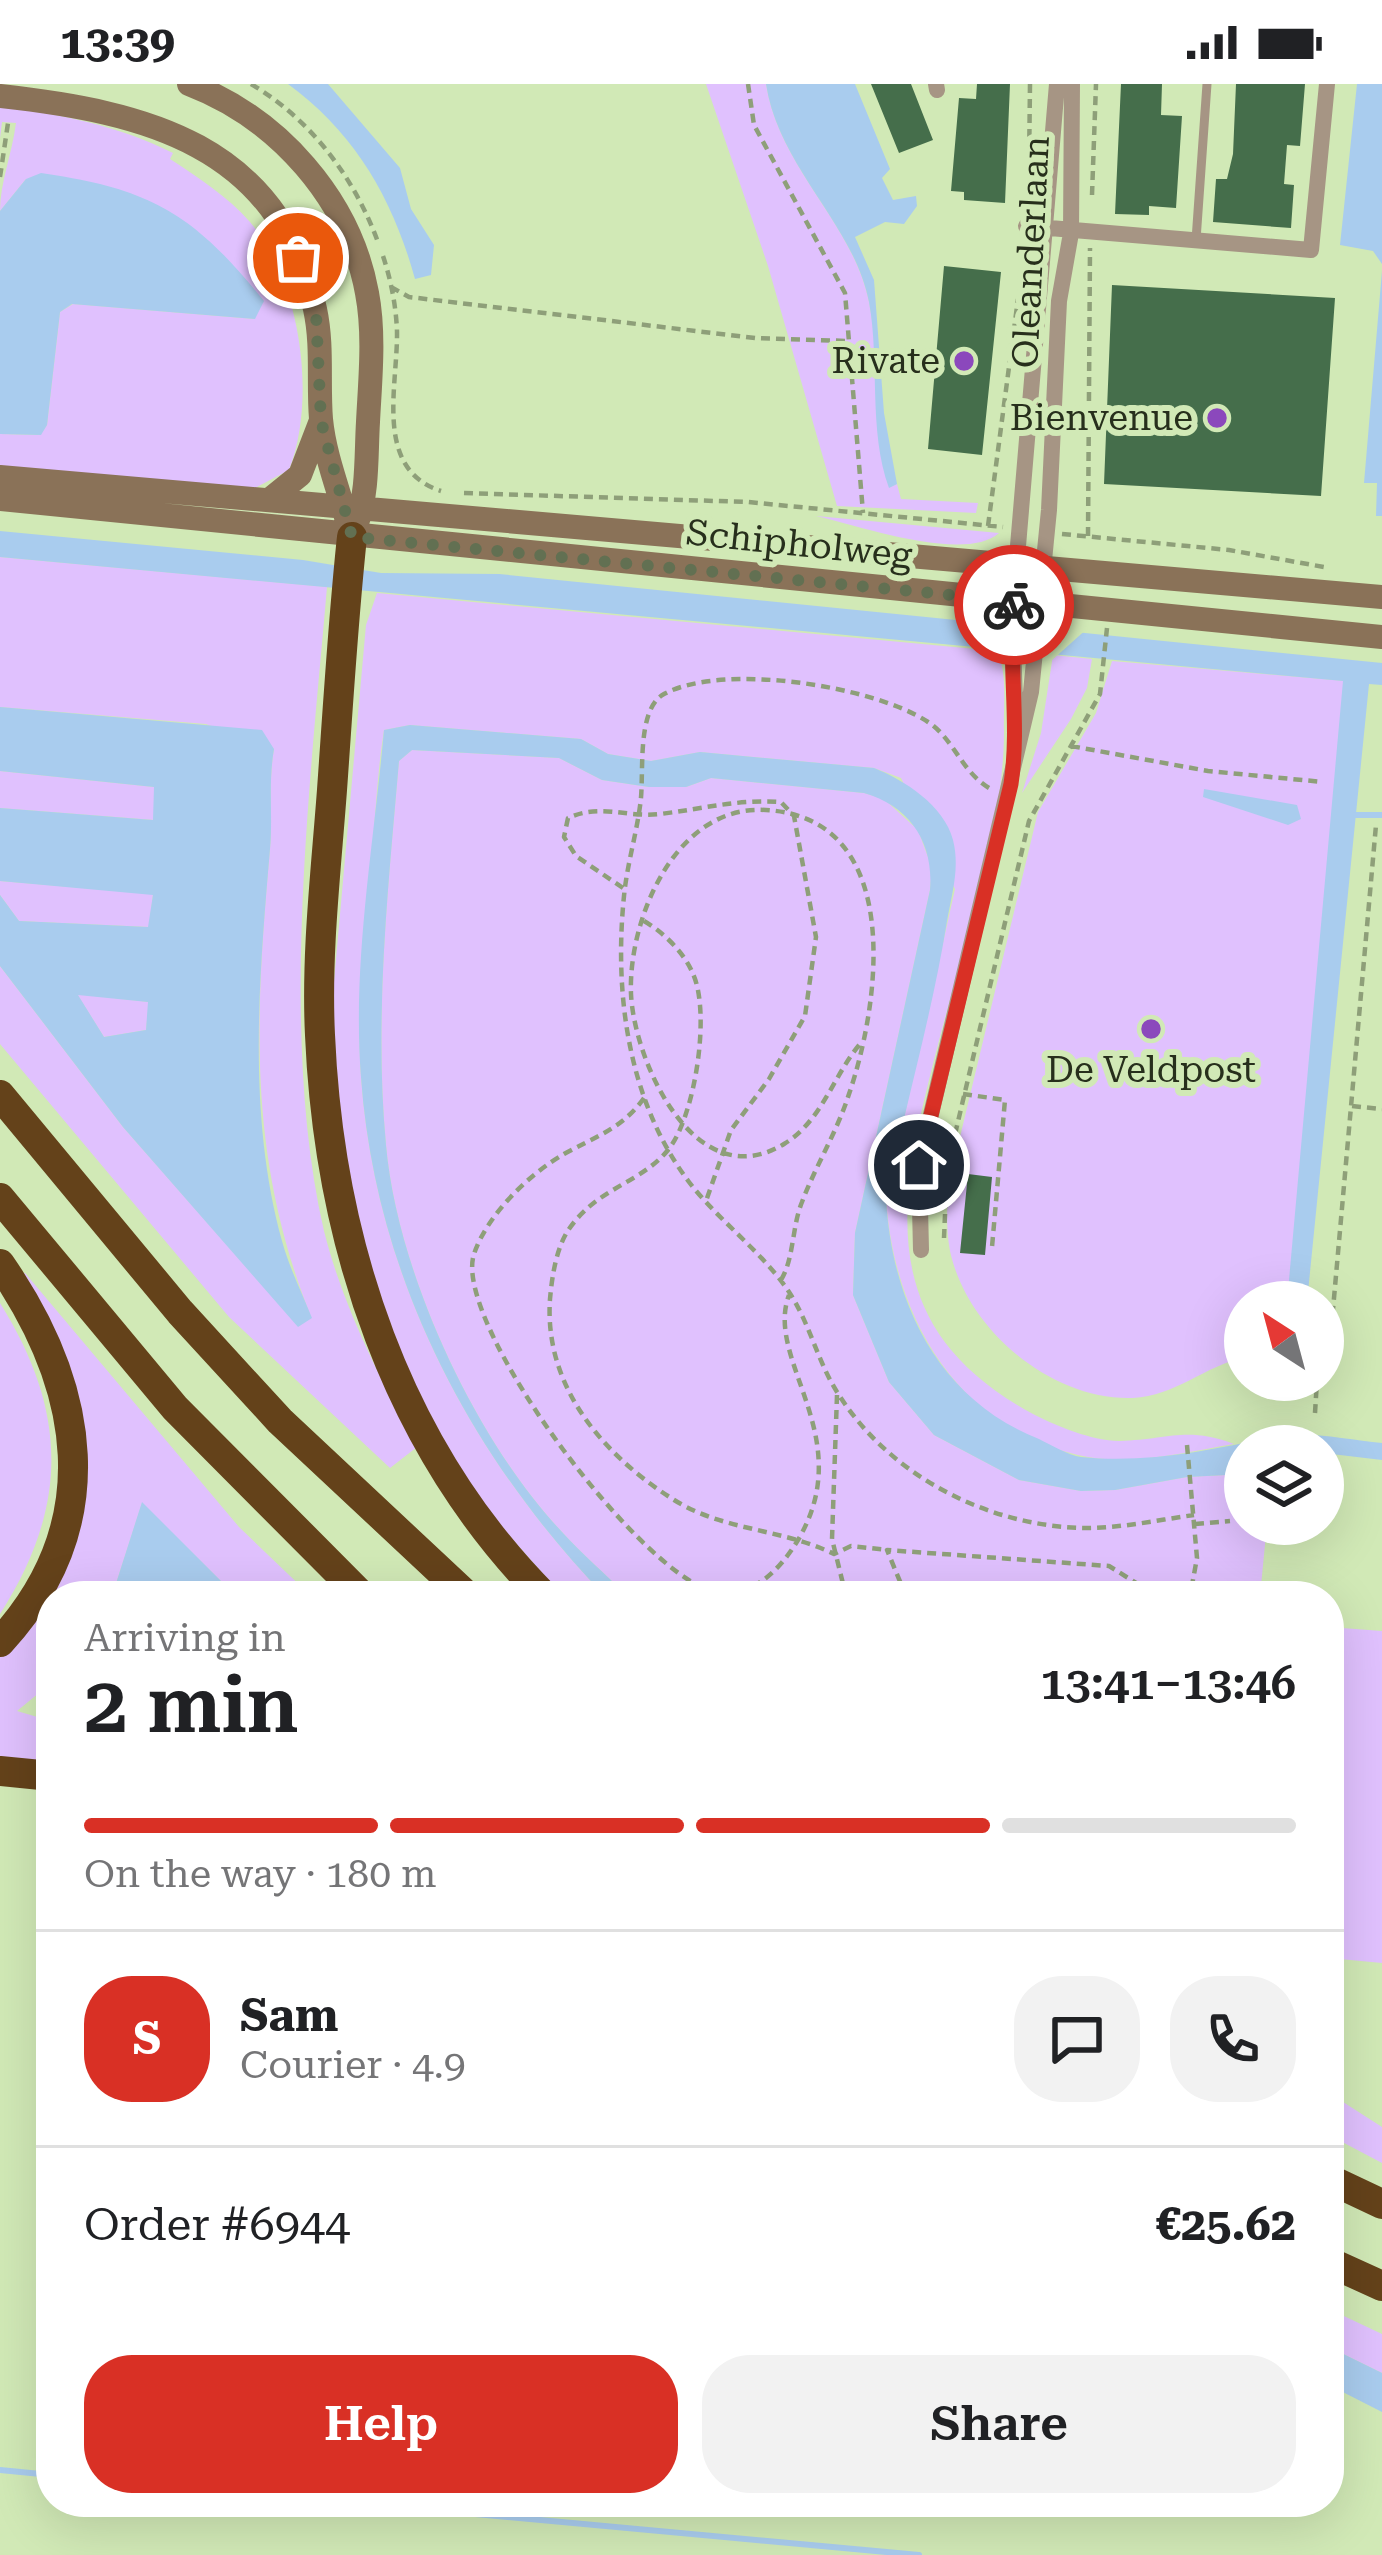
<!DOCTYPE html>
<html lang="en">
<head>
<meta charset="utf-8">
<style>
	body { margin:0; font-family:"Roboto Serif",serif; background:#f2f2f2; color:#202124; height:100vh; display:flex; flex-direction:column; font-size:45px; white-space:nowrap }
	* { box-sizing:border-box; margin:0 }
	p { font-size:39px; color:#757577 }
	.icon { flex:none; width:66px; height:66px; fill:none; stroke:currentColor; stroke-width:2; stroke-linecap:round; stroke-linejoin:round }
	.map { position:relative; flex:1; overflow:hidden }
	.side { position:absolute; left:36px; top:1497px; width:1308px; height:936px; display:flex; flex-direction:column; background:#fff; border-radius:48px; box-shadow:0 12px 48px #0002 }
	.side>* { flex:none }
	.needle { width:78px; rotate:324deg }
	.fabs { position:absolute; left:1224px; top:1197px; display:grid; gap:24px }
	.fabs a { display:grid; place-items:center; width:120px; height:120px; border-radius:50%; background:#fff; box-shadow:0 12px 48px #0002; font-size:60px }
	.pin { position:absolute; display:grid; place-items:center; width:102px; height:102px; color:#fff; margin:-51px; border:6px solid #fff; border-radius:50%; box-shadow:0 3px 12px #0007 }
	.courier { position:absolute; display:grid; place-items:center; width:120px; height:120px; margin:-60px; border:9px solid #d93025; border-radius:50%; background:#fff; color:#222; box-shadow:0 3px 15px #0007 }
	.head em { font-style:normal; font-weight:600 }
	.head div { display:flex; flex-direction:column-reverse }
	.head { display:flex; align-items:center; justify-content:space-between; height:204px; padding:0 48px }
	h1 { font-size:78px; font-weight:600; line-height:90px }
	.bar { display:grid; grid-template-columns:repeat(4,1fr); gap:18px 12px; align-content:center; height:144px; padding:0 48px }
	.bar i { height:15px; border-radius:9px; background:#e0e0e0 }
	.bar .active { background:#d93025 }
	.bar p { grid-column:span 4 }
	.line { display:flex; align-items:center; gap:30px; padding:0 48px; border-top:3px solid #e0e0e0 }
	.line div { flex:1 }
	.round { display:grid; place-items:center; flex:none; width:126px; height:126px; border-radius:48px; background:#f2f2f2 }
	.button { display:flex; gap:24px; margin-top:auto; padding:24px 48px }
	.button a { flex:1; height:138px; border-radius:48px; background:#d93025; color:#fff; font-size:48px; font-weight:600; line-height:138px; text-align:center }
	.button a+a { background:#f2f2f2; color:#202124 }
	.status { display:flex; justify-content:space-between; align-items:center; height:84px; padding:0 60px; background:#fff; direction:ltr }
	.status svg { height:33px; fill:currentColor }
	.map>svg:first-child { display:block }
</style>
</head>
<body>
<div class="status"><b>13:39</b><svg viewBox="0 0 49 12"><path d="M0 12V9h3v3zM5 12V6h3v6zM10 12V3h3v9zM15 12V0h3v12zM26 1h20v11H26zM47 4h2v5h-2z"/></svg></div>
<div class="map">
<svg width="1382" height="2471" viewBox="0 0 1382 2471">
	<rect width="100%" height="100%" fill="#d1e9b6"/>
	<!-- green -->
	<path fill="#e0c1fe" d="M706,0H766C779,84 853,139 869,218C881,279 871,344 890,403L897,400L901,415L978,419L976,429L837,422L768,182Z
		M0,21C61,31 117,41 173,69L170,75C199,94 227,112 250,138C301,198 317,315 289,386L249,407L0,386V350L40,351L47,341L60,228L73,220L255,235L26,95L0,127C0,99 12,70 16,39L2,38L0,54Z
		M816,432L999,449C965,479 860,442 816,432Z
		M0,473L327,503C310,702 279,952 324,1147C343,1223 380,1295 417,1363L390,1384L229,1233L0,960V882L123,1043L298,1242L311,1233C247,1071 255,935 270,765C273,731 268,699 274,665L206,640L0,623Z
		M377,509L997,567C1008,589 1003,623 1004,648C1004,751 957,881 932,984C895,1130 880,1247 1033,1330C1056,1342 1093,1357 1119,1357C1168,1356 1186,1342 1234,1360C1186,1368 1127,1383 1078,1371C955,1342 894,1232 886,1115L955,805L901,694L874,684L700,668L651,677L608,670L581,655L410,641L384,646C377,690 375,737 371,783C365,851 356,924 361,993C375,1191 469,1371 605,1512H563L558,1507L493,1433L443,1359L395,1267L360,1172L329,953L366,541Z
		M1053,571L1092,575L1087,604L1071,635L1022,709L1041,649Z
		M1112,577L1345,597L1288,1218H1245V1273C1205,1282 1175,1312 1133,1314C1052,1317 967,1246 950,1167C946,1146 947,1124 948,1103L1038,728L1096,629Z
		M412,666L559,674L602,696L649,703H686L711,694L864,709L884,715L918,746L932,784L930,806L855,1149L853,1211L889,1298L934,1351L1019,1396L1081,1407L1115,1406L1187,1393L1245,1390V1440H1267L1260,1512H628C606,1491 583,1471 562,1448C475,1356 397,1188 386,1061C374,933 388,804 399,677Z
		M0,687L154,703V736L0,724Z
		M0,797L153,810L149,843L19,837L0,811Z
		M77,910L149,918L146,946L104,953Z
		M25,1189L239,1443L311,1512H236L142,1419L112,1512H51V1599L17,1627L51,1637V1686L0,1681V1568L81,1396L16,1194Z
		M0,1219C68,1328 69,1422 0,1530Z
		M1329,1543L1382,1547V1879L1329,1874Z
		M1329,2009L1382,2043V2079L1329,2051Z
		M1329,2225L1382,2250V2289L1329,2263Z"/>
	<!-- water -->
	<path fill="#a9ccee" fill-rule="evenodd" d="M288,0H328L400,84L411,125L434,161L431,191L415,195C393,115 355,49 288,0Z
		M766,0H855L890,85L882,94L893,116L916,112L917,122L904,140L885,138L855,153L874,196L884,329L897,400L889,404C868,346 880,278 869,218C854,140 779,84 766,0Z
		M1357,0H1382V180L1373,167L1340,161Z
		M41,89C152,105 194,130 264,217L255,235L72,220L60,228L47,341L41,351L0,350V127L26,95Z
		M1382,187V432H1376L1377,399H1364Z
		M0,447L303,476L381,489L499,490L1382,579V601L1369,600L1307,1218H1287L1343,597L0,473Z
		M0,623L262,646L274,665C268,699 273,731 270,765C259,894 247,1030 282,1157C289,1183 302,1209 312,1234L298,1243L123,1043L0,882V811L19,837L148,843L153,811L0,797V724L153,736L154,703L0,687ZM78,911L148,918L146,946L104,953Z
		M410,641L581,655L608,670L651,677L700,668L874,684C904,696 944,721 953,756C960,784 952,809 947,837C932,931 905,1022 886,1115C892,1219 938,1315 1039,1355C1051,1361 1068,1371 1081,1373C1145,1380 1211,1366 1272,1353C1305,1346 1349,1356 1382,1359V1376L1323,1369V1362H1245V1390L1187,1393L1115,1406L1081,1407L1019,1396L934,1351L889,1298L853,1211L855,1149L930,806C934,759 910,722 864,709L711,694L686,703H649L602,696L559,674L412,666L399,677C388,805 374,934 386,1061C397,1188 475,1356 562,1448C583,1471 606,1491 628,1512H605C469,1371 375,1191 361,993C352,879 374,759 384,646Z
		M1204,705L1297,721L1301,735L1288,741L1203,713Z
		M142,1418L236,1512H112Z
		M1329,2263L1382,2289V2328L1329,2301Z"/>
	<!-- pier -->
	<path fill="#d1e9b6" d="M979,531L1089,543L1051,577L1001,573Z"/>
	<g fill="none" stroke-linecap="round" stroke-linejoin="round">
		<!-- stream -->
		<path stroke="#a9ccee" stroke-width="6" d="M1356,731H1382
			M0,2386L51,2391
			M346,2418L919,2471"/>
	</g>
	<!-- building -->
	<path fill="#456e4b" d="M871,0H911L933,56L899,69Z
		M977,0H1010L1005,119L964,116V108L951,107L959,14L976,15Z
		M1121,0H1162L1161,31L1182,32L1176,124L1149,122V131L1115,130Z
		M1236,0H1305L1300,62L1287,61L1284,100L1294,101L1291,144L1213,138L1216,95H1227L1233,70Z
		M944,182L1001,188L982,371L928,365Z
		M1112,201L1335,214L1321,412L1104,400Z
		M968,1090L992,1093L985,1171L960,1169Z"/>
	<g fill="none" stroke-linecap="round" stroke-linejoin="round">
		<!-- path -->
		<path stroke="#8e9f79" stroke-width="4.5" stroke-dasharray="9 6" stroke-linecap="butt" d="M251,0C312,36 356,96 379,161
			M748,0L754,41L845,209L863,429
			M1029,84L1030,0
			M0,93L8,39
			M1092,111L1096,0
			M383,172C391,196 396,222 397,247C398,302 373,385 441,407
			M391,203L409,213L755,254L848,257
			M464,409L748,418L1003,443
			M988,442L1018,215
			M1062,450L1229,466L1324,483
			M1088,452L1090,164
			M1071,662L1208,687L1323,698
			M989,704C961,687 954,655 928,638C874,602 723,578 664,610C635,626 645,693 640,722C636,752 627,781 624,812C614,910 628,1017 689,1098C719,1137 759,1165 787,1205C810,1238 817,1278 839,1311C891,1393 990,1443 1086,1444C1122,1444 1158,1436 1194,1431
			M623,804L576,772L564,753L568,734C601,719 626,734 660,730C702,725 737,715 781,718L794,732L816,853L805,932L769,995L731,1046L706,1117
			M644,837C663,848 684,868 693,890C711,929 695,1033 668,1066C640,1100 598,1103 569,1145C556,1164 552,1193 550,1215C544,1301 601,1369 671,1414C721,1447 781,1444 834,1470L851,1462L887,1466
			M963,1010L1005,1016L992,1163
			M644,1014C623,1044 595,1053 564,1070C529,1090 487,1131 474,1170C451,1239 647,1502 720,1509C755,1512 781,1484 798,1456C859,1353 764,1277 789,1211
			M1352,1022L1382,1025
			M944,1154L947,1084L1029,737L1100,610L1107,544
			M781,1196C794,1175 792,1142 802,1118C816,1081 837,1048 849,1010C880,920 906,734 766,726C676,720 628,835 631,910C634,977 695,1114 784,1060C822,1037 833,992 860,960
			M1323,1274L1330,1259L1376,741
			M837,1311L832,1455L846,1512
			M1315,1329L1317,1296
			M1187,1361L1197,1474L1190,1512
			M1195,1440L1230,1437
			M906,1512L887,1466L1109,1482L1157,1512"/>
		<!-- lane -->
		<path stroke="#a69584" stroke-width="9" d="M1196,156L1207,0"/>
		<!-- street -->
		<path stroke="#a69584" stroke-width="16" d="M936,0L937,6
			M1026,142L1311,166L1327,0
			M1016,644L1012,533L1057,0
			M921,1166L919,1081L1031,608L1049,426L1059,217L1071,149L1072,0"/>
		<!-- secondary -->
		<path stroke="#8a7258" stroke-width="24" d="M189,0C278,34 350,115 367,209C375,251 370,297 368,338C366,371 368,408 357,439
			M0,12C145,28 279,60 315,225C323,262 318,298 321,335C324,368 337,402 346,433
			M0,393L1382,513
			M0,415L1382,553
			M269,416L300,391L320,339"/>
		<!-- highway -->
		<path stroke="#64421a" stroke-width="30" d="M352,453C343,537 338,622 332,706C326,787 316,870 320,951C329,1158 396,1363 544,1512
			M0,1011L180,1228L280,1337L467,1512
			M0,1114L175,1324L362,1512
			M0,1180C85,1303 109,1440 0,1558
			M0,1687L51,1692
			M1329,2095L1382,2120
			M1329,2178L1382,2202"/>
	</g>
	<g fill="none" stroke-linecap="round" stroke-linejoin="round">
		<!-- done -->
		<path stroke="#627052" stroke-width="12" stroke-dasharray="0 21.6" d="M298,174L316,229L321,337L352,453L1014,517V521"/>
		<!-- route -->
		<path stroke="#d93025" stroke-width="15" d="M919,1081L1011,700C1020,640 1008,581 1014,521"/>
	</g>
	<!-- markers -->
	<g fill="#8b48bc" stroke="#d1e9b6" stroke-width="4.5">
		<circle cx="964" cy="277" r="12"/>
		<circle cx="1217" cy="334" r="12"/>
		<circle cx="1151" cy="945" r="12"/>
	</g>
	<g text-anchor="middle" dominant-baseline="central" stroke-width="12" stroke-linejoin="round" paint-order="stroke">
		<!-- street labels -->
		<g font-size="36" fill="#272f1c" stroke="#d1e9b6">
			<text transform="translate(1031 168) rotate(-87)">Oleanderlaan</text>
			<text transform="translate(799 460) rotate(6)">Schipholweg</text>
		</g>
		<!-- poi labels -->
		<g font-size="36" fill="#272f1c" stroke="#d1e9b6" text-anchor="end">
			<text x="940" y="277">Rivate</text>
			<text x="1193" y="334">Bienvenue</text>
			<text x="1151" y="986" text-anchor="middle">De Veldpost</text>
		</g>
	</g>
</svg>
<div class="fabs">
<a><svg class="needle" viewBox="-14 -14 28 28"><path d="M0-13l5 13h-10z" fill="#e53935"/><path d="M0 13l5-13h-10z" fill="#757577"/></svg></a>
<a><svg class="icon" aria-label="layers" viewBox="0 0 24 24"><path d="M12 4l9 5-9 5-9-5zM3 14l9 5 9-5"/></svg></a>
</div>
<div class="pin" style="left:298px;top:174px;background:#ea580c"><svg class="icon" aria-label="bag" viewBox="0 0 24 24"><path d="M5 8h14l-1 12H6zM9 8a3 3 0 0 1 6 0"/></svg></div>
<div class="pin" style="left:919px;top:1081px;background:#1f2937"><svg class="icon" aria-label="home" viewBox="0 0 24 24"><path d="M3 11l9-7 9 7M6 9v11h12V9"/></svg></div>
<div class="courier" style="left:1014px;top:521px"><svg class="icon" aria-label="bike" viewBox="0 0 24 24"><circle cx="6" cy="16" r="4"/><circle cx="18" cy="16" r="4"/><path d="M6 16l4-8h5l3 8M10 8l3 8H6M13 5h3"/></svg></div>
<section class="side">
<div class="head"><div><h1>2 min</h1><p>Arriving in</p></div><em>13:41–13:46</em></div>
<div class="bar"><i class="active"></i><i class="active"></i><i class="active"></i><i></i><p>On the way · 180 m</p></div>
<div class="line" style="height:216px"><b class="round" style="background:#d93025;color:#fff">S</b><div><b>Sam</b><p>Courier · 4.9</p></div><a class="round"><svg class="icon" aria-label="chat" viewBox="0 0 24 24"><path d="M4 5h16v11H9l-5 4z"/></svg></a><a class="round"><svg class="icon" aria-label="phone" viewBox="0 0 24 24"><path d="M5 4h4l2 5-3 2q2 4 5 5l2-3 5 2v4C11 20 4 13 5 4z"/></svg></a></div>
<div class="line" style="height:156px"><div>Order #6944</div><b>€25.62</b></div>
<div class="button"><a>Help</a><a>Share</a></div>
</section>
</div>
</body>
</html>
